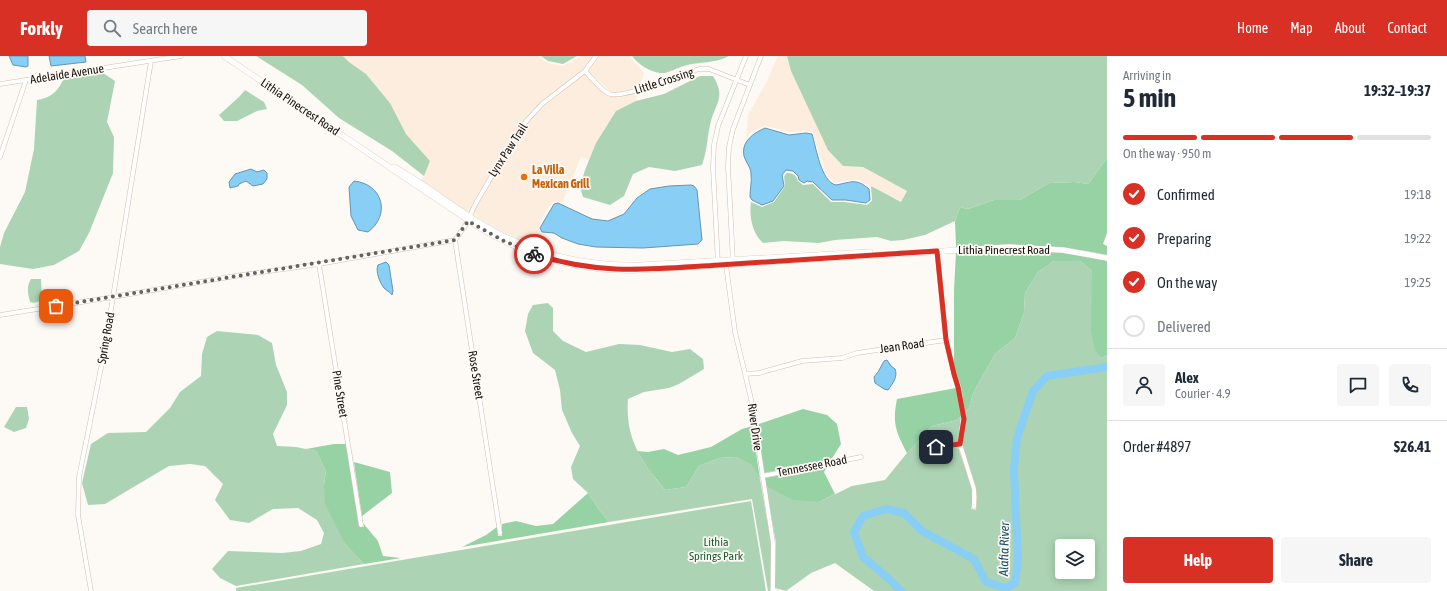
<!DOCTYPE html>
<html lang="en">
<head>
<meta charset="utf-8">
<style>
	body { margin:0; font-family:"Asap Condensed",sans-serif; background:#f6f6f7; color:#1f2937; height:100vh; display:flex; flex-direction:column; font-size:15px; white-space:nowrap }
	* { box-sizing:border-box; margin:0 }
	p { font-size:13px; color:#747a83 }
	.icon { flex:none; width:22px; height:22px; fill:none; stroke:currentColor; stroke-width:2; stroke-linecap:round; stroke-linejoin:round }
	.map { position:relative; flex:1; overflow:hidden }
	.drawer { display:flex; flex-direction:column; background:#fff; width:340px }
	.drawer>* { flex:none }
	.controls { position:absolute; left:1055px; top:483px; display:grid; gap:8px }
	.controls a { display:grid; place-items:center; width:40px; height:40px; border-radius:4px; background:#fff; box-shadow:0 2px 10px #0003; font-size:20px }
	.pin { position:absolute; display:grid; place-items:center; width:34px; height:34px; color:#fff; margin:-17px; border-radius:8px; box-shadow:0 2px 6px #0006 }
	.courier { position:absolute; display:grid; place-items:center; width:40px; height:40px; margin:-20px; border:3px solid #d93025; border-radius:50%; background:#fff; color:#222; box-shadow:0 1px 5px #0007 }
	.head em { font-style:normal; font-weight:700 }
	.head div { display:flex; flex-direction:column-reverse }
	.head { display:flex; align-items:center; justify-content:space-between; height:68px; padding:0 16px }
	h1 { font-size:26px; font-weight:700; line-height:30px }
	.bar { display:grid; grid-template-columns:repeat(4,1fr); gap:6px 4px; align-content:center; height:48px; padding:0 16px }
	.bar i { height:5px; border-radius:3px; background:#e0e1e3 }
	.bar .selected { background:#d93025 }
	.bar p { grid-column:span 4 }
	.line { display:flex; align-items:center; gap:10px; padding:0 16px; border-top:1px solid #e0e1e3 }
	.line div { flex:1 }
	.round { display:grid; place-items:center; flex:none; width:42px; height:42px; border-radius:4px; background:#f6f6f7 }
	ol { padding:0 16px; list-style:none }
	li { display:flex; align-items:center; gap:12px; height:44px }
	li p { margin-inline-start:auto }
	li .icon { padding:4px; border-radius:50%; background:#d93025; color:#fff; stroke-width:4 }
	li:last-child { color:#747a83 }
	li i { width:22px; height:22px; border:2px solid #e0e1e3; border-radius:50% }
	.primary-button { display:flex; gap:8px; margin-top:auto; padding:8px 16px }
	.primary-button a { flex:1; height:46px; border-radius:4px; background:#d93025; color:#fff; font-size:16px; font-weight:700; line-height:46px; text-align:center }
	.primary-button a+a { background:#f6f6f7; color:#1f2937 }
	header { display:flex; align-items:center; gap:24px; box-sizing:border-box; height:56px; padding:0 20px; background:#d93025; color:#fff }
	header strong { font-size:19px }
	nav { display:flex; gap:22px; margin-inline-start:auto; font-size:14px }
	.search { width:280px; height:36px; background:#f6f6f7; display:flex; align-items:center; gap:10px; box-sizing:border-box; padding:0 14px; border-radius:4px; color:#747a83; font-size:15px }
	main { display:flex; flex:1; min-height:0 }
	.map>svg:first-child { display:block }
</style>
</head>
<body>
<header>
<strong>Forkly</strong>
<div class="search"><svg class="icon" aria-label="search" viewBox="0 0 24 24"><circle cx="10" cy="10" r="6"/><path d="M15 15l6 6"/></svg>Search here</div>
<nav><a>Home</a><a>Map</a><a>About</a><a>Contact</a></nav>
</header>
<main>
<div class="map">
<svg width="1107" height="535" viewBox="0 0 1107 535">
	<rect width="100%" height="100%" fill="#fdf9f5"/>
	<!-- built -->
	<path fill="#fdedde" d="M343,0H538L548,7L563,10L581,0H593L584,13L541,46L518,70L474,145L469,157L421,125L430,105L406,78L390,47L366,18L349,6Z
		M599,0H629L644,17L640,31L617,37L610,35L588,15Z
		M778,0H787L791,15L843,110L863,111L907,135L902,146L871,131L857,123L834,127L826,117L812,76L806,75L790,76L765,70L752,75L746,83L748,59L766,27Z
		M585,18L598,32L609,40L618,42L638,37L636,45L616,55L596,87L589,104L581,101L562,147L558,145L553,146L545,156L538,172L542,178L535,190L504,177L473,159L477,148L521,74L544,50Z"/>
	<!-- green -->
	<path fill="#acd4b4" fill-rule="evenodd" d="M256,0H343L349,6L366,18L390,47L406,78L430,105L424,120L392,95L339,62L302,29Z
		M541,0H577L563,8L548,5Z
		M632,0H729C715,8 699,5 684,10C676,12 668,18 660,17C650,16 638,8 632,0Z
		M787,0H1107V102L1088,128L1075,126L1049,127L1020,144H994L968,153L960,151L955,165L925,179L903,184L891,185L877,181L835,184L819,187L783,185L763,187C752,177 749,160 751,146L762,151L774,146L785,130L784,120L787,117C793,117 796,119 798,125L803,129L813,128L831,146H845L867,149L872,145L871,130L901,146L907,135L863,111L843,110L828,94L791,15Z
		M100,15L115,25L107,66L114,81L113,117L89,177L79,195L54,209L33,213L0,208V191L4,177L25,136L34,93L37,44C51,42 59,35 64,21Z
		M700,20H713C727,43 714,48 710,69C707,83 707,95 702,109L675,115L649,111L633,118L624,140L610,149L583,141L580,131L585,114L596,87L616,55L636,45L664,38Z
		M245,34L264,46L267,53L257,55L237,65H224L219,59L239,41Z
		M1054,205H1080L1092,215L1093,244L1102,302L1107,299V535H874L835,507L811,517L786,535L775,532L776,487L766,430L819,446L852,430L885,424L907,397L932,370L957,364L961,360L958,386L923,391V396L958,391L972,433L973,441L971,453L976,454L977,441L976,432L962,388L966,364L965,356L969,352L973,337L995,298L1015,282L1024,257L1025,237L1038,216ZM1062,490H1088V516H1062Z
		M31,223H41L42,244L34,247L30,246C28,238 26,231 31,223Z
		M548,247L553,252V275L563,285L586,296L619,288L640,289L672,296L690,293L703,303L704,313L679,328L669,332L644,336L628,343C625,383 641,405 665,434L686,431L699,410L719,402L736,401L753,409L760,423L771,487L770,535H768L752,443L609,466L600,455L588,437L573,423L571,411L580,390L572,377L562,354L560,334L555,314L533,297L525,275L528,258L533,249Z
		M217,275L258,279L272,287L276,309L287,336V349L273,378L277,390L296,391L316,395L326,415L324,429L345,488L364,508L236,530L220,522L212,513L228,495L282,497L301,495L321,488L324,477L317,464L298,452L273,453L249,467L230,464L215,444L223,428L205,410L190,408L169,410L105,448L88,449L82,427L91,388L108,377L146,376L170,352L180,336L201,320L202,298L207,281Z
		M16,351H27L29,363L26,372L14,376L4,371Z
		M751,445L766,535H236V532Z"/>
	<!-- forest -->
	<path fill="#97d2a5" d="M1107,102V177L1103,188L1107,190V199C1057,188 1007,189 956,191L955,165L960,151L968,153L994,144H1020L1049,127L1075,126L1088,128Z
		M1009,194L1063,197L1107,204V299L1102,302L1095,295L1091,275L1092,215L1080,205H1054L1038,216L1025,237L1024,257L1015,282L995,298L973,337L969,352L965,356L961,330L954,312V234L956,196Z
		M956,332L961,360L957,364L932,370L907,397C896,376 892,368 897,343Z
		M803,353L827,359L837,368L841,388L831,404L764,417L756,369Z
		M752,370L760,423L752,409L736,401L719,402L699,410L686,431L665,434L649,414L637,395L648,396L664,393L678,399L711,391L742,373Z
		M351,387L354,406L390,416L392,437L362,460Z
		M334,388H346L359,471H364L363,467L378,485L383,500L401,502L364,508L345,488L325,448L324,429L326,415L316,395L306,393Z
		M828,410L824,416L835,438L819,446L793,444L766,430L765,422Z
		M588,437L600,455L609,466L462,491L486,479L497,471L498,480H502V468L516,465L536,470L553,468Z"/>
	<!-- water -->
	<path fill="#88cef5" stroke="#6695af" d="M9,0H28V10L26,11L13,9Z
		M49,0H85L86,6L51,10Z
		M765,72L789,79L806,77L812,78C816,91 821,126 836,129C852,126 856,122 869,133L870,144L866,147L846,144H832L813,126L807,125L804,127L799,124L798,120L793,115L786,114L782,119L784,130L773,145L762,149L752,144L750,141C750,133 752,125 751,118C751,111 746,107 744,100C741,85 754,77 765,72Z
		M251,113L257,116L264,114L267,117V123L263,128L253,130L246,125L239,128L238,130L230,132L229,126L235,118Z
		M354,125C383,128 391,159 368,176L358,174L351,160L349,131Z
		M691,129L694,130L697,134L702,184L698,188L643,192L596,191L578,188L562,182L554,177L542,176L540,172L554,148L558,147L592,163L608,165L624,158L637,142L650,133L669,130Z
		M386,206L389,209L393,235L392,239C389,235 387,235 384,232C380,227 375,215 378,209Z
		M887,304L891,310L895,313C898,321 893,327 888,334L884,333L875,327L874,321L878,316L884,305Z"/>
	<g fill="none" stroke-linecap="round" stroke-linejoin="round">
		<!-- river -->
		<path stroke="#88cef5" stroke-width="8" d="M901,535L888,522L863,501L854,476L863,460L886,453L904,457L922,475L974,503L986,526L1006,532L1015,527L1018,505L1014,413L1017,382L1033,335L1047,320L1107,311"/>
		<!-- street casing -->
		<g stroke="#d2bfad" stroke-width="5">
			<path id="street" d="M585,15C592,22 601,35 610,38C623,43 683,19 699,13H709L750,29
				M0,28L181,0
				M0,101L26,24
				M937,195L946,284L954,318L958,331L964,363L960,388L974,433V451
				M733,206L728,110L729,91L733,73L761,0
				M718,207L713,112L714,89L718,70L746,0
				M319,208L361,469
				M726,209L735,276L751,343L773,487V534L776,535
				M0,259L113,241L235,220L319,208L455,184
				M745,318L759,317L802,305L842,302L857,297L946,284
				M925,393L960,388
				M762,420L861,401
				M500,477L455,184L465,170L476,147L520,72L542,48L585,15L596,0
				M91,535L78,459L79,421L104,297L151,5"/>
		</g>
		<!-- secondary casing -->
		<g stroke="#d2bfad" stroke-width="6">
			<path id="secondary" d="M224,0L480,172C528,201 582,216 639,214L1009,191L1063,194L1107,202
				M394,111C423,127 449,148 478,166C528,197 585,211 643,209L870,196"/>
		</g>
		<!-- street -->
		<use href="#street" stroke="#fff" stroke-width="4"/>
		<!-- secondary -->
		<use href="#secondary" stroke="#fff" stroke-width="5.5"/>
	</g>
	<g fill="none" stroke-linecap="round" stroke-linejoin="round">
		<!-- done -->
		<path stroke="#68625d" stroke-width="4" stroke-dasharray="0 7.2" d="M56,250L455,184L468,165L504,185L534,198"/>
		<!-- route -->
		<path stroke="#d93025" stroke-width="5" d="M534,198C601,220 651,213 719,209C792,205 864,199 937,195L946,284L954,318L958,331L964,363L960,388L936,391"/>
	</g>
	<!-- markers -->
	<circle fill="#e8710a" stroke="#fdf9f5" stroke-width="1.5" cx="524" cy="121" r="4"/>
	<g text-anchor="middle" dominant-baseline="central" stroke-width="3.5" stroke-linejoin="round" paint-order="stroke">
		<!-- street labels -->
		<g font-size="12" fill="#18110b" stroke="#fdf9f5">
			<text transform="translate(67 18) rotate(-9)">Adelaide Avenue</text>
			<text transform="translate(664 25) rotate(-18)">Little Crossing</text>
			<text transform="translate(300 51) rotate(34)">Lithia Pinecrest Road</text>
			<text transform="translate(508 94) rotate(-57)">Lynx Paw Trail</text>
			<text x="1004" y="194">Lithia Pinecrest Road</text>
			<text transform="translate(106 282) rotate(-80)">Spring Road</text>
			<text transform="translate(902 290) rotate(-8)">Jean Road</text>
			<text transform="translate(476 319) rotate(81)">Rose Street</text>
			<text transform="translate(340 338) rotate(81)">Pine Street</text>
			<text transform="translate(755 371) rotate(82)">River Drive</text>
			<text transform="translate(812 410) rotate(-11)">Tennessee Road</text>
		</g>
		<!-- food labels -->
		<g font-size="12" font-weight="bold" fill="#c56008" stroke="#fdf9f5" text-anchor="start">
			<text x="532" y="114">La Villa<tspan x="532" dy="14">Mexican Grill</tspan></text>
		</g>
		<!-- park labels -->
		<g font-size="12" fill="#1c5c32" stroke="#fdf9f5">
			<text x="716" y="486">Lithia<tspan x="716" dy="14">Springs Park</tspan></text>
		</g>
		<!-- water labels -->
		<g font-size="13" font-style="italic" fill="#184e69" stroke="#fdf9f5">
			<text transform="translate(1004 493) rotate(-89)">Alafia River</text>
		</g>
	</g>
</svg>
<div class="controls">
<a><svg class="icon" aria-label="layers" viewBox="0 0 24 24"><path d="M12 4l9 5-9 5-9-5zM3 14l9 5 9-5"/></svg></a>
</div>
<div class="pin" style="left:56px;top:250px;background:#ea580c"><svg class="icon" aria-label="bag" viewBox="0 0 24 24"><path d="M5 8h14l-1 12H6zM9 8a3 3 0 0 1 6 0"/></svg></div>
<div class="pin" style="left:936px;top:391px;background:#1f2937"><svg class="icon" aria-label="home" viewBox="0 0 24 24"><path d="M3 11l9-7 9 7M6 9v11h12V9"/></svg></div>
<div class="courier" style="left:534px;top:198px"><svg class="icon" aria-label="bike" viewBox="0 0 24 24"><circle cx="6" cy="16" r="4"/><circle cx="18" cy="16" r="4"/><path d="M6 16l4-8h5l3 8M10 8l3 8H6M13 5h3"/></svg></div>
</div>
<section class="drawer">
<div class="head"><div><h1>5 min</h1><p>Arriving in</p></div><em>19:32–19:37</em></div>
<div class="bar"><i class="selected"></i><i class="selected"></i><i class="selected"></i><i></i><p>On the way · 950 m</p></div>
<ol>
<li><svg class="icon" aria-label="check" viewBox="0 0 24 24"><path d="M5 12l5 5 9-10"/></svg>Confirmed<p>19:18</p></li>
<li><svg class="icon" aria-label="check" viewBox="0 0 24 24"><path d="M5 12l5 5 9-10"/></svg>Preparing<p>19:22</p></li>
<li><svg class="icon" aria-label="check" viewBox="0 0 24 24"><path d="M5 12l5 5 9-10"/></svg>On the way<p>19:25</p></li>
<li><i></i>Delivered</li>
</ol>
<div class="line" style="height:72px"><a class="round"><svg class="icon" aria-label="person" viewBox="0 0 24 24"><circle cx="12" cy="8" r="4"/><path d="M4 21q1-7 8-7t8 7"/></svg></a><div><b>Alex</b><p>Courier · 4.9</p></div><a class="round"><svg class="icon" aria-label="chat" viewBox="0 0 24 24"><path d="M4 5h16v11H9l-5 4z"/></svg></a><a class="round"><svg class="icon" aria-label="phone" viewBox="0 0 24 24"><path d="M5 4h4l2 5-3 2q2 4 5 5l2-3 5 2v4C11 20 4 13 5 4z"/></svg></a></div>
<div class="line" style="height:52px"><div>Order #4897</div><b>$26.41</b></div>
<div class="primary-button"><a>Help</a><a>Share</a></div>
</section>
</main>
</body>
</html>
